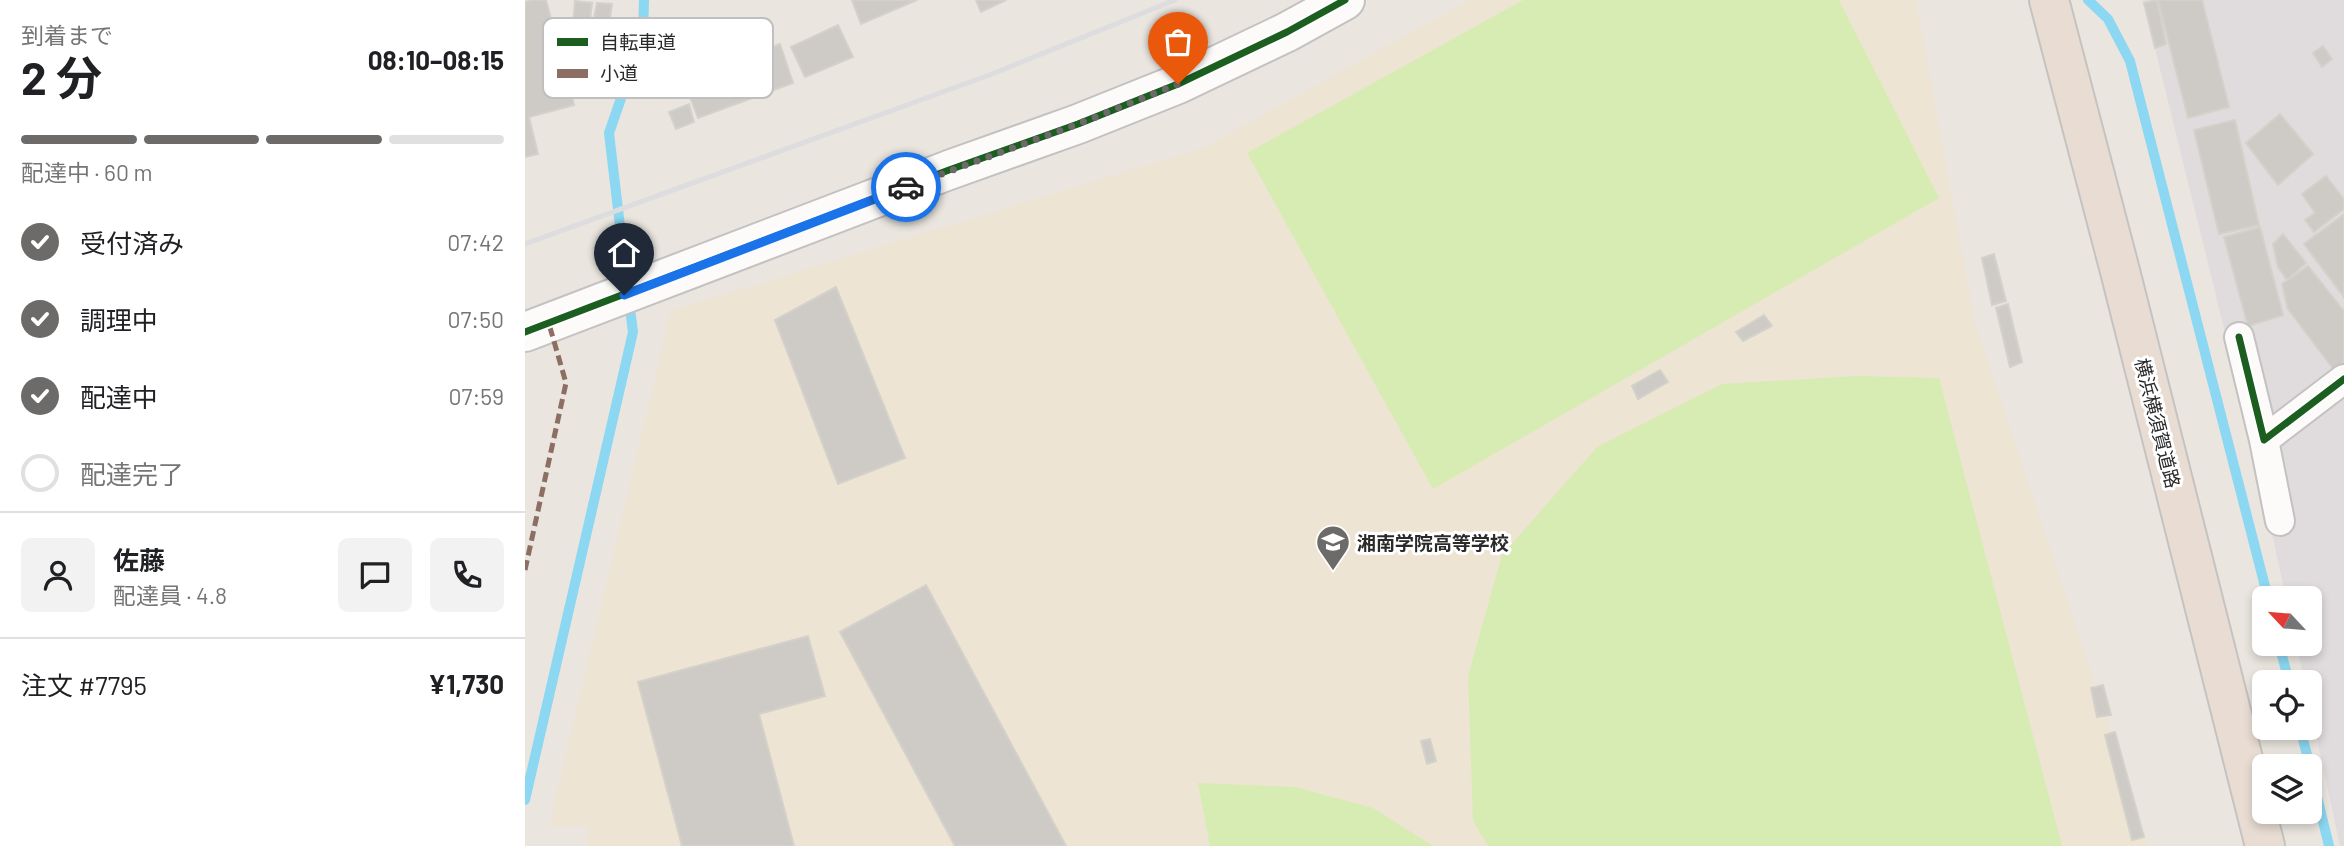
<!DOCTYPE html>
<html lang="ja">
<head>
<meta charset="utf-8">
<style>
	body { margin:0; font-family:Barlow,"Noto Sans JP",sans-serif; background:#f2f2f2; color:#202124; height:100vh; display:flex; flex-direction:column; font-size:26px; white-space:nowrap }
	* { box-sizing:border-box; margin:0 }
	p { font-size:23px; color:#757577 }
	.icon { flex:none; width:38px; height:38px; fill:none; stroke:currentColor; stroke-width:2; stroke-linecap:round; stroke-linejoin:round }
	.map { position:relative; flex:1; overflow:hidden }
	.panel { display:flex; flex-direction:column; background:#fff; width:525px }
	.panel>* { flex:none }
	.needle { width:46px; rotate:296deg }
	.controls { position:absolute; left:1727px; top:586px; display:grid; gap:14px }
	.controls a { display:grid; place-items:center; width:70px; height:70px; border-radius:10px; background:#fff; box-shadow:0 4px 10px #0003; font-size:35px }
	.pin { position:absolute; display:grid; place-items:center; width:60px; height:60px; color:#fff; margin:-72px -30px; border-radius:50% 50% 50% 0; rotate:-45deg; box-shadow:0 0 7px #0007 }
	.pin .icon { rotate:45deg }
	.courier { position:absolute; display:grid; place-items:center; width:70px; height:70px; margin:-35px; border:5px solid #1a73e8; border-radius:50%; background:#fff; color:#222; box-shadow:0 2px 9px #0007 }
	.summary em { font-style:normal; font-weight:700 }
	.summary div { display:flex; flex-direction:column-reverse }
	.summary { display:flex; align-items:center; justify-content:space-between; height:119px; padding:0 21px }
	h1 { font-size:46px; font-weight:700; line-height:52px }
	.bar { display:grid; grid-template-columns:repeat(4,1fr); gap:10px 7px; align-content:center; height:84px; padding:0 21px }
	.bar i { height:9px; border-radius:5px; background:#e0e0e0 }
	.bar .selected { background:#6d6b69 }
	.bar p { grid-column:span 4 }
	.line { display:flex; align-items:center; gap:18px; padding:0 21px; border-top:2px solid #e0e0e0 }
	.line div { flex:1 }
	.round { display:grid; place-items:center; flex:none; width:74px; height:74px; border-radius:10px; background:#f2f2f2 }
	ol { padding:0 21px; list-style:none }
	li { display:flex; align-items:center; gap:21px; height:77px }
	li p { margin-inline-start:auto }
	li .icon { padding:7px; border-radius:50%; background:#6d6b69; color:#fff; stroke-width:4 }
	li:last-child { color:#757577 }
	li i { width:38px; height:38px; border:4px solid #e0e0e0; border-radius:50% }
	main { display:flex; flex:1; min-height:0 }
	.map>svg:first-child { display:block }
</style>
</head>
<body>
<main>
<section class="panel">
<div class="summary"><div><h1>2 分</h1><p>到着まで</p></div><em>08:10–08:15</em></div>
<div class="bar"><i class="selected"></i><i class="selected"></i><i class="selected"></i><i></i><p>配達中 · 60 m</p></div>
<ol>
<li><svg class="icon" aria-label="check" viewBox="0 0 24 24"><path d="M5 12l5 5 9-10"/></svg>受付済み<p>07:42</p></li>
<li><svg class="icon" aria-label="check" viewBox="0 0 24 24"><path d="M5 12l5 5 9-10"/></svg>調理中<p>07:50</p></li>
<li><svg class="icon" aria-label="check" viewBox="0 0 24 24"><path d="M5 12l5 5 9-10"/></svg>配達中<p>07:59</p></li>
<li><i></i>配達完了</li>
</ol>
<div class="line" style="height:126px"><a class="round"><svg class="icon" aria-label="person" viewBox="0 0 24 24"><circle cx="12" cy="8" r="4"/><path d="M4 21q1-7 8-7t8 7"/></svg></a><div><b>佐藤</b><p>配達員 · 4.8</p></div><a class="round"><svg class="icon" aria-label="chat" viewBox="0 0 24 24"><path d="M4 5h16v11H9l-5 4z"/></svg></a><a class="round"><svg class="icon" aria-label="phone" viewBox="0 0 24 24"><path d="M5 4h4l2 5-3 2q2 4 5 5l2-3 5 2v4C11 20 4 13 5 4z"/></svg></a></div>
<div class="line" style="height:91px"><div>注文 #7795</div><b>¥1,730</b></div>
</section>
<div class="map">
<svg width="1819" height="846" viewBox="0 0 1819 846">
	<rect width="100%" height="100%" fill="#eae5df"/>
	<!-- industrial -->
	<path fill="#e0dcde" d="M1618,0H1819V846H1815L1785,707V682H1780L1771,644H1785V598H1761L1727,442Z"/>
	<!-- education -->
	<path fill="#eee4d3" d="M944,0H1391L1449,319L1623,846H61L65,826L24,827L146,311L681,147Z"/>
	<!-- pitch -->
	<path fill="#d6ecb2" d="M998,0H1314L1414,198L908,489L722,153Z
		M1332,376L1414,378L1537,846H963L948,821L943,676L977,555L1072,447L1197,384Z
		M673,783L770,787L848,808L908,846H685Z"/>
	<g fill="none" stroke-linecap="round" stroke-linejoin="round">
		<!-- stream -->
		<path stroke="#8cd7f1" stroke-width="10" d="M1563,0L1583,19L1605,61L1743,598
			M102,285L84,133L118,35L119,0
			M1754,644L1764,682
			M1775,728L1785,766
			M1785,768L1804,846
			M0,800L108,332L104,301"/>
	</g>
	<!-- building -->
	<path fill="#cecbc6" stroke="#d4d1cb" stroke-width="2" d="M7,0H21L49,105L4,117L13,154L0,157V2Z
		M327,0H392L336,24Z
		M451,0H481L456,12Z
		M1632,0L1641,44L1630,48L1619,3Z
		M1633,0H1677L1704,107L1663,118Z
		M50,1L67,3L64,29L48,26Z
		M72,3L87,4L79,57L62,53Z
		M313,25L328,57L280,77L266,47Z
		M255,44L268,83L173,118L159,81Z
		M1798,46L1807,59L1797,67L1788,53Z
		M164,104L169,122L151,129L144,112Z
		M1755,114L1788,154L1753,185L1721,143Z
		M1710,120L1734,225L1694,234L1669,130Z
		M1801,176L1819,199V209L1789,232L1780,220L1790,213L1777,194Z
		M1819,214V297L1779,244Z
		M1735,227L1758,315L1723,326L1699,237Z
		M1758,234L1781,263L1762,280L1753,267L1748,244Z
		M1469,254L1481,301L1467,305L1457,258Z
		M1783,266L1819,311V363L1809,370L1763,309L1757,284Z
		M311,287L380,458L313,484L250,320Z
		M1483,304L1497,362L1485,367L1471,308Z
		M1239,315L1247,326L1218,341L1211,332Z
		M1135,370L1143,382L1113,399L1107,386Z
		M401,585L541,846H430L315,632Z
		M283,636L300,696L234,714L269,846H157L113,682Z
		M1578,685L1586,715L1572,717L1566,688Z
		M1590,732L1619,837L1607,840L1580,735Z
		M905,739L911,761L902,764L896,741Z"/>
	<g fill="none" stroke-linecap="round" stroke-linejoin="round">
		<!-- street casing -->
		<g stroke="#c3c1c1" stroke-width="32">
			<path id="street" d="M1714,337L1739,440L1819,379
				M1739,440L1755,521"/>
		</g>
		<!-- secondary casing -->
		<g stroke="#c3c1c1" stroke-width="42">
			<path id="secondary" d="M0,332L424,170L553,124L653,84L762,32L820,0"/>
		</g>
		<!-- highway casing -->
		<g stroke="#c5c3c1" stroke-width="42">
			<path id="highway" d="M1524,0L1595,271L1740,846"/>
		</g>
		<!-- street -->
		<use href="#street" stroke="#fcfbfa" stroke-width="28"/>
		<!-- secondary -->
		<use href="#secondary" stroke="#fcfbfa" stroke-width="38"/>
		<!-- highway -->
		<use href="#highway" stroke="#e9ddd3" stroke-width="38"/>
		<!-- rail -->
		<path stroke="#dddddf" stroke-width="5" d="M0,244L467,74L650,0"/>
		<!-- quiet -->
		<path stroke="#8d6e63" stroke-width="5" stroke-dasharray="10 5" stroke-linecap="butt" d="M0,570L41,383L24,324"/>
		<!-- cycleway casing -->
		<g stroke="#fff" stroke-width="11">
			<path id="cycleway" d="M0,332L424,170L553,124L653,84L762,32L820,0
				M1714,337L1739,440L1819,379"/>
		</g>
		<!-- cycleway -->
		<use href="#cycleway" stroke="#1b5e20" stroke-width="7"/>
	</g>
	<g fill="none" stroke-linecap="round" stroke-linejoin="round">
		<!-- done -->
		<path stroke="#6d6b69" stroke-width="7" stroke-dasharray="0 12.6" d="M381,187L553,124L653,84"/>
		<!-- route -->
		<path stroke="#1a73e8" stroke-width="9" d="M99,295L381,187"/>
	</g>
	<!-- icons -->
	<defs>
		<g id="school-pin" transform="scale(1.75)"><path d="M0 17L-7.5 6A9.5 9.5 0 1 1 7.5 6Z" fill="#6d6b69" stroke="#fff"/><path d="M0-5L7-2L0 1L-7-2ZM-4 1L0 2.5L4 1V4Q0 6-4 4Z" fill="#fff"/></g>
	</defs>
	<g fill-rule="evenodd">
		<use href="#school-pin" x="808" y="542"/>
	</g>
	<g text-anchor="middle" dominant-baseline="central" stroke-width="6" stroke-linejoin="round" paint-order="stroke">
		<!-- street labels -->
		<g font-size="19" fill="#2a2a2a" stroke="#fff">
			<text transform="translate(1633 423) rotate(76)">横浜横須賀道路</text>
		</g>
		<!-- poi labels -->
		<g font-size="19" font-weight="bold" fill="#2a2a2a" stroke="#fff" text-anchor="start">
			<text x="832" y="542">湘南学院高等学校</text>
		</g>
	</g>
	<!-- legend -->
	<rect x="18" y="18" width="230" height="80" rx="10" fill="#fff" stroke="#bfbfbf" stroke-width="2"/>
	<rect x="32" y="38" width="31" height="8" fill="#1b5e20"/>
	<rect x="32" y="69" width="31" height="9" fill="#8d6e63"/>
	<g font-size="19" fill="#2a2a2a">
		<text x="75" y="49">自転車道</text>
		<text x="75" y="80">小道</text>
	</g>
</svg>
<div class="controls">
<a><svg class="needle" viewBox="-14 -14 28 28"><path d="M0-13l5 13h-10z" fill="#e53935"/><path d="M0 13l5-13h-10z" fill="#757577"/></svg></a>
<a><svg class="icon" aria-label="locate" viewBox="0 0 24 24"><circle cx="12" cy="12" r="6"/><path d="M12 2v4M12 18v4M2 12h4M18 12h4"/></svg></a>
<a><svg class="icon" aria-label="layers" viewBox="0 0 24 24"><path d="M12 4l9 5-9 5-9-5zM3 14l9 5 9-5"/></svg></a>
</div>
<div class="pin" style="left:653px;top:84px;background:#ea580c"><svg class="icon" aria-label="bag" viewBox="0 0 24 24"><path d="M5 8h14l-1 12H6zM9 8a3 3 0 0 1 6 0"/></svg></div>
<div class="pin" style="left:99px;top:295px;background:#1f2937"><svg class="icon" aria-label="home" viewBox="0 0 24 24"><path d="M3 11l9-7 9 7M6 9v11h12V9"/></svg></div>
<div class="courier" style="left:381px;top:187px"><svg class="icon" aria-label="car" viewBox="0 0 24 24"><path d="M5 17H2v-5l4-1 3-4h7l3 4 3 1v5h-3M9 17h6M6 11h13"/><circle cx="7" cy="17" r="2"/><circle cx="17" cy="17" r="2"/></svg></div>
</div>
</main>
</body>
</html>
